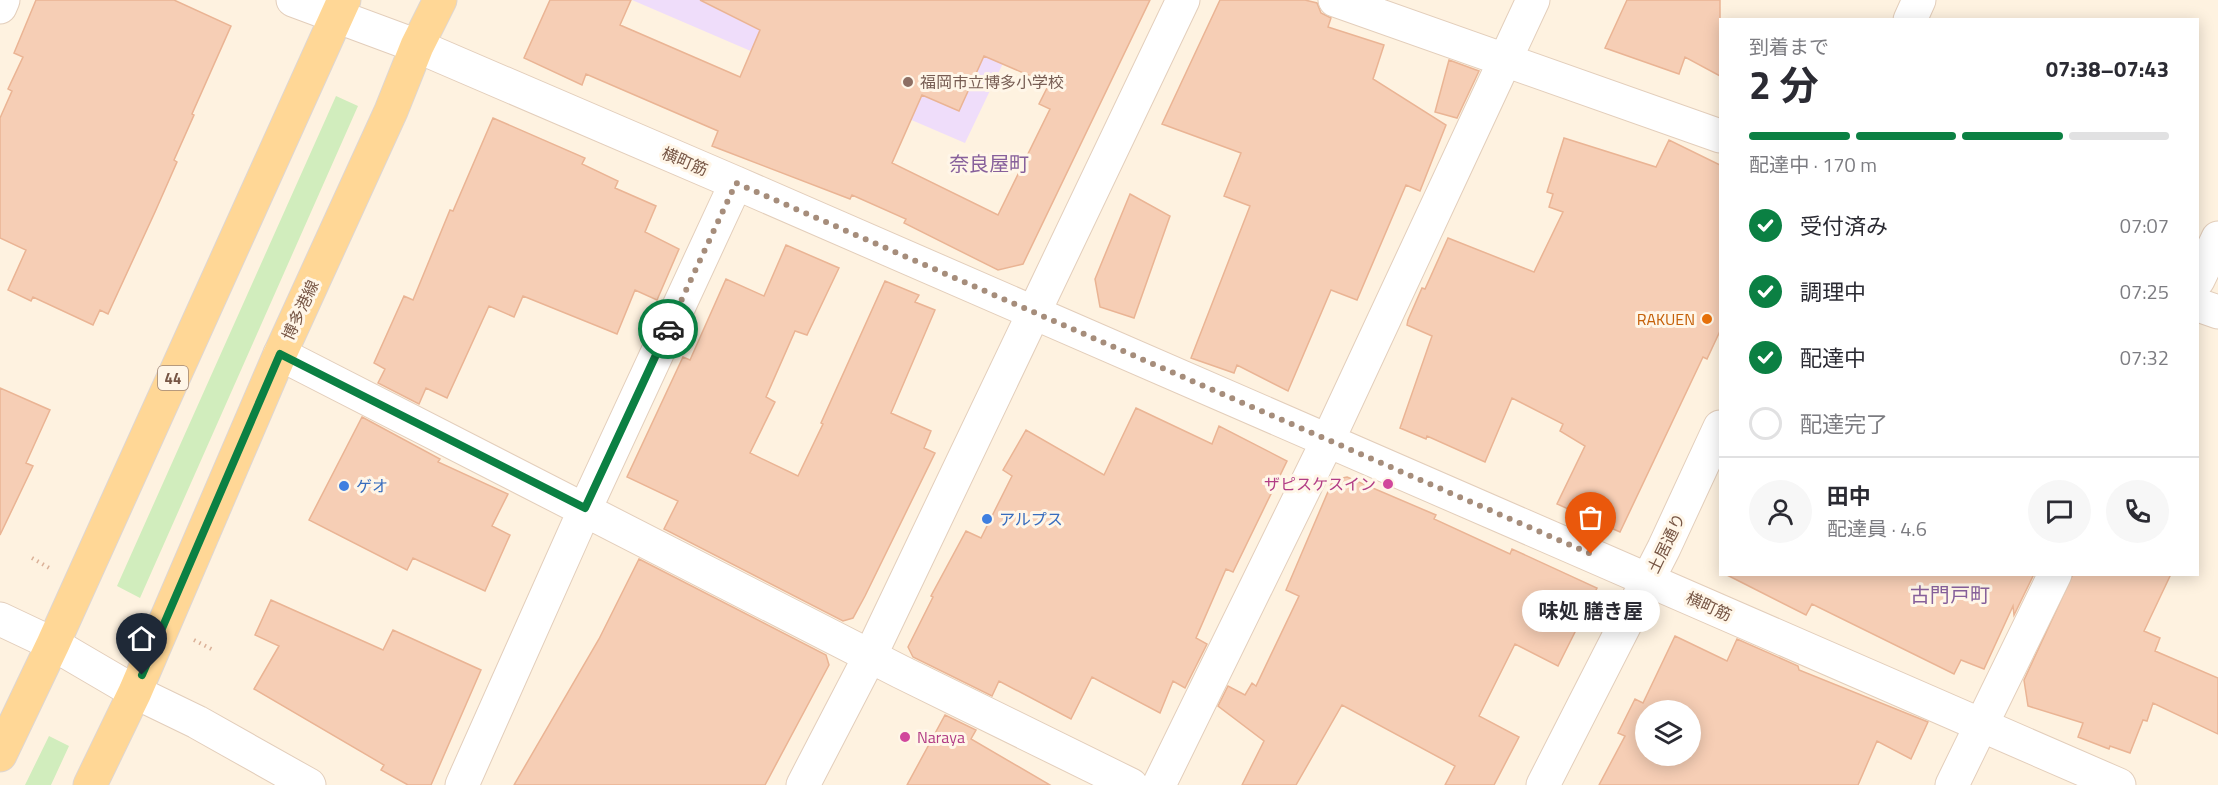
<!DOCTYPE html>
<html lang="ja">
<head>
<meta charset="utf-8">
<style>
	body { margin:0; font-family:"Titillium Web","Noto Sans JP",sans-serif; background:#f7f7f7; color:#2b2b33; height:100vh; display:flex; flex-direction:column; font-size:22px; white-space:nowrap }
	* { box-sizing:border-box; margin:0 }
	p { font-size:20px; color:#7c7c81 }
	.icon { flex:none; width:33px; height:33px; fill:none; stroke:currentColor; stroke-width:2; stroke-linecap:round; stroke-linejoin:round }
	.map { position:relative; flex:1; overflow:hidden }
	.sheet { position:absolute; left:1719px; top:18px; width:480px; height:558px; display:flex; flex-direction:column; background:#fff; border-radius:0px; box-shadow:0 3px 15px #0003 }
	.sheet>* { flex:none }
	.buttons { position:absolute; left:1635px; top:700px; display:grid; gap:12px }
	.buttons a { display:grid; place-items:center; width:66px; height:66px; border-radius:50%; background:#fff; box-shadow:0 3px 15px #0003; font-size:30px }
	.pin { position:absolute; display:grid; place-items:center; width:51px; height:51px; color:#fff; margin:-62px -26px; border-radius:50% 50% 50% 0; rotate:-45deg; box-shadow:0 0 6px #0007 }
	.pin .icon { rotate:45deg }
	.courier { position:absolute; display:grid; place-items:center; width:60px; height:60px; margin:-30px; border:4px solid #0b8043; border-radius:50%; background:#fff; color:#222; box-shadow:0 2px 8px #0007 }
	.bubble { position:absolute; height:42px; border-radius:21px; background:#fff; box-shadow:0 3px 15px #0003; font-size:20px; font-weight:700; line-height:42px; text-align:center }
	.summary em { font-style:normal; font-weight:700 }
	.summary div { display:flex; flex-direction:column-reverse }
	.summary { display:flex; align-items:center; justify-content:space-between; height:102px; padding:0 30px }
	h1 { font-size:39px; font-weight:700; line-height:45px }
	.bar { display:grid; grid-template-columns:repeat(4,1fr); gap:9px 6px; align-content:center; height:72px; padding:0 30px }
	.bar i { height:8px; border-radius:4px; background:#e1e1e2 }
	.bar .current { background:#0b8043 }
	.bar p { grid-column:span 4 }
	.line { display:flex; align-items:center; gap:15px; padding:0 30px; border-top:2px solid #e1e1e2 }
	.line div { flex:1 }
	.round { display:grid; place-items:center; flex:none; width:63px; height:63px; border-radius:32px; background:#f7f7f7 }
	ol { padding:0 30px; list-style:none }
	li { display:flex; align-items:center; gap:18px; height:66px }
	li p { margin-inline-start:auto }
	li .icon { padding:6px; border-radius:50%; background:#0b8043; color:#fff; stroke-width:4 }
	li:last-child { color:#7c7c81 }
	li i { width:33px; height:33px; border:3px solid #e1e1e2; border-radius:50% }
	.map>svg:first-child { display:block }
</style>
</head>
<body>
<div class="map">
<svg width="2218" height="785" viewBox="0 0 2218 785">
	<rect width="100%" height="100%" fill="#fef2e0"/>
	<!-- education -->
	<path fill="#efddfa" d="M632,0H1052L1027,13L965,143Z"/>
	<!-- green -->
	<path fill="#d1edbd" d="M336,96L358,106L140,598L117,586Z
		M49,736L69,746L51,785H25Z"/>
	<!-- building -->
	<path fill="#f6ceb5" stroke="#eab494" stroke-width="1.5" fill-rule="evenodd" d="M36,0H174L231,26L192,114L194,115L174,160L177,162L155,212L108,314L100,310L93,325L33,297L31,301L8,290L26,250L0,238V118L12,91L8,89L23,57L14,53Z
		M550,0H631L620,25L740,77L760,30L700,0H1150L1023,264L998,270L904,223L906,219L852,195L850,199L712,146L718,131L586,74L582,85L524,58ZM984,56L1049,84L1039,104L1050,109L998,215L892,163L922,95L959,111Z
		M1220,0H1305L1317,3L1321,13L1331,18L1328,27L1384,45L1373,79L1446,125L1420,191L1406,185L1357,300L1331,290L1288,391L1237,365L1234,373L1191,358L1250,206L1224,196L1241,153L1162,124Z
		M1627,0H1720V76L1685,57L1679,74L1605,48Z
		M1449,60L1479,71L1457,118L1435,112Z
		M493,118L585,158L582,164L618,181L615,188L656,206L645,232L679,249L657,300L635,290L617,334L523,296L514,317L489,306L447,398L426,388L419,404L378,383L385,369L374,363L404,296L413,300L450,210L453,211Z
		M1564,138L1656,167L1669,140L1720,165V331L1707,359L1703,357L1620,532L1557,504L1585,446L1560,431L1563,424L1512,398L1485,462L1427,436L1426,439L1400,428L1432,336L1407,325L1408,320L1422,288L1425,289L1448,238L1534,272L1563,212L1549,207L1553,194L1547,192Z
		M1130,194L1170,216L1134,318L1100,307L1095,279Z
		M786,245L839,268L807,335L795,331L766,397L775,402L750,453L798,476L823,424L821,423L885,281L919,295L915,302L935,310L891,413L931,431L924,448L935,453L865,596L853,618L843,621L664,529L678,501L627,477L683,357L690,360L726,279L764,296Z
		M0,388L50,410L26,463L33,466L0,535Z
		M1136,408L1212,444L1219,426L1287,461L1233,572L1226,569L1196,638L1207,644L1185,688L1173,681L1160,713L1092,677L1071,719L999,681L992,696L913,657L908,647L933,597L931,596L966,531L981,538L1012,476L1003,470L1026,430L1104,475Z
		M362,417L440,459L438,462L508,494L492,526L510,535L485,591L413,558L407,570L309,520Z
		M1347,477L1436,515L1434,519L1510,554L1512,549L1597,588L1558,666L1515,644L1479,716L1519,737L1494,785H1445L1455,766L1342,705L1296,785H1242L1264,741L1218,706L1228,686L1245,695L1252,683L1256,686L1299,596L1286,590L1333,480Z
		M639,559L826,655L829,665L765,785H514L599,639Z
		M1725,574H2034L2014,615L2013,606L1984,669L1961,660L1954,674L1812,604L1806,615Z
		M2073,574H2171L2144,631L2160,638L2155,651L2218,678V734L2153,703L2147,721L2143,720L2130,753L2110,746L2109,749L2078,737L2083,723L2028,706L2024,680Z
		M271,600L383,650L393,630L481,670L431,785H408L381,770L384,765L254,689L279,646L255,635Z
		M1675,636L1727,661L1737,639L1798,666L1799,670L1928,722L1911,759L1877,741L1858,785H1599L1625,736L1618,733L1635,699L1643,703ZM1646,711H1690V756H1646Z
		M945,715L976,730L971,739L1050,785H907Z"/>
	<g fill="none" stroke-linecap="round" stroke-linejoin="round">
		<!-- minor casing -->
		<g stroke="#e3cebb" stroke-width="35">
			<path id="minor" d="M293,0L417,46L736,183L2119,785
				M1335,0L1720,136
				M0,7L3,0
				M1910,20L1919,0
				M2198,280L2218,238
				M2198,305L2218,312
				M280,354L901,672L1131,785
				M0,619L53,644L135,692L197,722L309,785
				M462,785L585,509L736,183
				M803,785L870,656L1183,0
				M1159,785L1328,440L1533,0
				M1543,785L1664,548L1720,427
				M1952,785L2055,574"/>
		</g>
		<!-- major casing -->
		<g stroke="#ded6d2" stroke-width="35">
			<path id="major" d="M0,755L53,644L344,0
				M90,785L135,692L280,354L391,111L417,46L440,0"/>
		</g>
		<!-- path -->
		<path stroke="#dbb198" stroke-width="4" stroke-dasharray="1.5 4.5" stroke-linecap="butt" d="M32,558L51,569
			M194,640L215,651"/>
		<!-- minor -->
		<use href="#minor" stroke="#fff" stroke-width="33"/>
		<!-- major -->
		<use href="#major" stroke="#ffd796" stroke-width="33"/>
	</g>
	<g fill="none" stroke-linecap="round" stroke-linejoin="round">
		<!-- done -->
		<path stroke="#a68d7b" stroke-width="6" stroke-dasharray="0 10.8" d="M668,329L736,183L1591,554"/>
		<!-- route -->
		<path stroke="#0b8043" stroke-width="8" d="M142,675L280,354L585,508L668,329"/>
	</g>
	<!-- markers -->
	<circle fill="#8d6e63" stroke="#fff6e8" stroke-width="2" cx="908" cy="82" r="6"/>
	<circle fill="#e8710a" stroke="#fff6e8" stroke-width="2" cx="1707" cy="319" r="6"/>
	<g fill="#d1479c" stroke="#fff6e8" stroke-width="2">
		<circle cx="1388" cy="484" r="6"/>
		<circle cx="905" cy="737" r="6"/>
	</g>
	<g fill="#3f7fe0" stroke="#fff6e8" stroke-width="2">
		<circle cx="344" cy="486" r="6"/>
		<circle cx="987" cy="519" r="6"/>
	</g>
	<g text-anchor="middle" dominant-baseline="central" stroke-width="6" stroke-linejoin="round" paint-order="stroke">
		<!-- shield labels -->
		<rect fill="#fff6e8" stroke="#a08676" stroke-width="1.5" x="158" y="366" width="30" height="24" rx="4.5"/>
		<g font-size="15" font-weight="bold" fill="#775645">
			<text x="173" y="378">44</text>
		</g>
		<!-- education labels -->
		<g font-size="16" fill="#785e54" stroke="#fff6e8" text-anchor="start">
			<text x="920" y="82">福岡市立博多小学校</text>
		</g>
		<!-- street labels -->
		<g font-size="16" fill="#775645" stroke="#fff6e8">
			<text transform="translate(685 161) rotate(23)">横町筋</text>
			<text transform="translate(300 310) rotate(-65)">博多港線</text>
			<text transform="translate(1666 543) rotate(-64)">土居通り</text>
			<text transform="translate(1709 606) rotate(24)">横町筋</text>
		</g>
		<!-- food labels -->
		<g font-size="16" fill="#c56008" stroke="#fff6e8" text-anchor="end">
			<text x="1695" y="319">RAKUEN</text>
		</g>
		<!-- hotel labels -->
		<g font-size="16" fill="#b23c85" stroke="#fff6e8" text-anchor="end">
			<text x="1376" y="484">ザピスケスイン</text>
			<text x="917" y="737" text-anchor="start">Naraya</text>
		</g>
		<!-- shop labels -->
		<g font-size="16" fill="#366cbe" stroke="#fff6e8" text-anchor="start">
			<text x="356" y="486">ゲオ</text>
			<text x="999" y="519">アルプス</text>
		</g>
		<!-- quarter labels -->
		<g font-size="20" fill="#87609b" stroke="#fff6e8">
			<text x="989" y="163">奈良屋町</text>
			<text x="1950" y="594">古門戸町</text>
		</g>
	</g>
</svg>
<div class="buttons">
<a><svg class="icon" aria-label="layers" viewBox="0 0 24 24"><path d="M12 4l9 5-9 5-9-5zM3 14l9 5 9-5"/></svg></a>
</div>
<div class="pin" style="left:1591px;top:554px;background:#ea580c"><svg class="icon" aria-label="bag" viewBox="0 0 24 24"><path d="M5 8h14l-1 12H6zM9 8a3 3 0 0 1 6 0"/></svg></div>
<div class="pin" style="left:142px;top:675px;background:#1f2937"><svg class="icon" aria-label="home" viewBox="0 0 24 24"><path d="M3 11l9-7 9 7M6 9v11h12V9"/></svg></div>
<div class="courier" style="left:668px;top:329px"><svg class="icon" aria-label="car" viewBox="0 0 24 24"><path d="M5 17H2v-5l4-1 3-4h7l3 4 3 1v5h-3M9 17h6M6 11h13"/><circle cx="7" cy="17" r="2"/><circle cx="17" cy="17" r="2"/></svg></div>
<div class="bubble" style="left:1522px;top:590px;width:138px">味処 膳き屋</div>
<section class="sheet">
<div class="summary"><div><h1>2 分</h1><p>到着まで</p></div><em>07:38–07:43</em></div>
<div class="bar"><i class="current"></i><i class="current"></i><i class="current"></i><i></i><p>配達中 · 170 m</p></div>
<ol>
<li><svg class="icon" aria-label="check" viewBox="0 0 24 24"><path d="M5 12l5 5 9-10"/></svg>受付済み<p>07:07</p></li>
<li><svg class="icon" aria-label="check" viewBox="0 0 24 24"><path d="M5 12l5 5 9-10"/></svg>調理中<p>07:25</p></li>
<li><svg class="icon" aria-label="check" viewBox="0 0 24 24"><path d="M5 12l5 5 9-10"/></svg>配達中<p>07:32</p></li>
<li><i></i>配達完了</li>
</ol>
<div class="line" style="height:108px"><a class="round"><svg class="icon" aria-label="person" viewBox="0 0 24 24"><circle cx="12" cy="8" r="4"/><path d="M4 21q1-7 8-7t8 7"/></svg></a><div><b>田中</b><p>配達員 · 4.6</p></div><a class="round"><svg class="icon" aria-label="chat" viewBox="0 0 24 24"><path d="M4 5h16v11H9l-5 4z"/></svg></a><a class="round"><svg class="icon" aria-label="phone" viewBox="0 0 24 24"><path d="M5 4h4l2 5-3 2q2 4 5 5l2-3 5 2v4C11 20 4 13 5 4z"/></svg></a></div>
</section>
</div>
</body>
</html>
